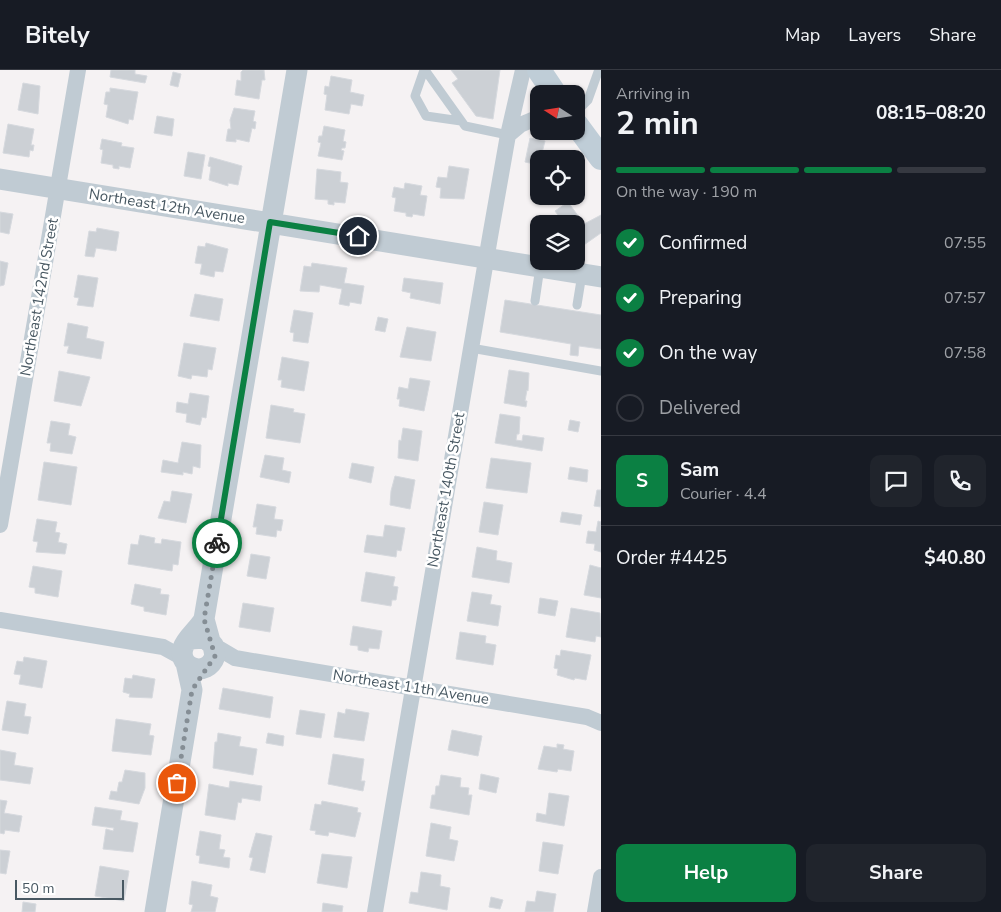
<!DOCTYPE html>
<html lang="en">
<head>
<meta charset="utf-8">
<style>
	body { margin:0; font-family:"Nunito Sans",sans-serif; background:#20242c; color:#f1f3f6; height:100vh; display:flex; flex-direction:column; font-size:19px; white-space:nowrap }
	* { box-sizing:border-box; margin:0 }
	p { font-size:16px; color:#9ea1a6 }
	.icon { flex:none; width:28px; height:28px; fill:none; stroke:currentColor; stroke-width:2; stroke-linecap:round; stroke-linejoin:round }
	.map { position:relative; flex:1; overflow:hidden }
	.sheet { display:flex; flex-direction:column; background:#171b24; width:400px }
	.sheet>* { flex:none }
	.needle { width:32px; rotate:282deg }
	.fabs { position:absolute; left:530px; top:15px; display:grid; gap:10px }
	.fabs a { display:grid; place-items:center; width:55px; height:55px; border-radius:10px; background:#171b24; box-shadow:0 1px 4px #0004; font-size:25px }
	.scale { position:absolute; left:15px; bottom:12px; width:109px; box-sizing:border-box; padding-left:5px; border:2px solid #485862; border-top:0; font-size:14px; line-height:18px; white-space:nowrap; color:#485862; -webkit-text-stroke:4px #fff; paint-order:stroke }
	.pin { position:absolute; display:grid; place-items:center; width:42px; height:42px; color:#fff; margin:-21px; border:2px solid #fff; border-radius:50%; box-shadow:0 1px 5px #0007 }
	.courier { position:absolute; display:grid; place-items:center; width:50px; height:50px; margin:-25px; border:4px solid #0b8043; border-radius:50%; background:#fff; color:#222; box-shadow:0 1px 6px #0007 }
	.summary em { font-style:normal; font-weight:700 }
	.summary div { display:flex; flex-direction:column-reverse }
	.summary { display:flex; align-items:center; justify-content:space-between; height:85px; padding:0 15px }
	h1 { font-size:32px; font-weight:700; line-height:38px }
	.bar { display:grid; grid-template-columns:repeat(4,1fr); gap:8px 5px; align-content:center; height:60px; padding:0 15px }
	.bar i { height:6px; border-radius:4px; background:#363941 }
	.bar .on { background:#0b8043 }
	.bar p { grid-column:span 4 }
	.line { display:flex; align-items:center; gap:12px; padding:0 15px; border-top:1px solid #363941 }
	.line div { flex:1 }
	.round { display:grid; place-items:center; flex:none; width:52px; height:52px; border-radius:10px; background:#20242c }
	ol { padding:0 15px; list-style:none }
	li { display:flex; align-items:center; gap:15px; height:55px }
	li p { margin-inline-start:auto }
	li .icon { padding:5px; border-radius:50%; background:#0b8043; color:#fff; stroke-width:4 }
	li:last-child { color:#9ea1a6 }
	li i { width:28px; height:28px; border:2px solid #363941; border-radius:50% }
	.button { display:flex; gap:10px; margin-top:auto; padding:10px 15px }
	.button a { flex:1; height:58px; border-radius:10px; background:#0b8043; color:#fff; font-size:20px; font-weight:700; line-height:58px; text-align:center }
	.button a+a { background:#20242c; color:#f1f3f6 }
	header { display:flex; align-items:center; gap:30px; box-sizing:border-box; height:70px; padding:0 25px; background:#171b24; border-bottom:1px solid #363941 }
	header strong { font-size:24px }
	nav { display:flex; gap:28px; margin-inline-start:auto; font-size:18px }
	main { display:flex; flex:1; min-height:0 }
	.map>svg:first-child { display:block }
</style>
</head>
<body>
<header>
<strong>Bitely</strong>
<nav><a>Map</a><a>Layers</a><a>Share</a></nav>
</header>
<main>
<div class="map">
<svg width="601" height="842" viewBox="0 0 601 842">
	<rect width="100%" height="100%" fill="#f5f2f3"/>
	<!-- building -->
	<path fill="#ccd0d5" stroke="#d6d9de" d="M111,0H135V4L147,6L145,13L110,7Z
		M243,0H264L265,10H262L259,29L235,25L237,10L241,11V2Z
		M451,0H500L493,49L476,46L452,13L458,9Z
		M173,2L181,4L178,17L170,15Z
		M331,6L352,10L350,22L364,25L362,36L351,34L349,44L325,40L327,25L324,24L325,16L329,17Z
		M23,13L40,16L38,44L18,40Z
		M110,18L138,22L133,50L129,49L128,54L106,47L108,35L104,34L106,22H110Z
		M234,38L255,41L253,51L256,52L255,59L252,58L249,72L236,69V72L226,71L228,59H231L230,50Z
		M157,46L174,49L172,66L154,63Z
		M8,54L34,59L31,75H34L33,81L30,80L29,87L3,83Z
		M324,56L345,60L343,71L346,72L345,78H342L341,80L344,81L342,90L318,86L321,73L318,72L319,66H322Z
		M530,68L545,71L539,95L525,92Z
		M102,69L122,73L121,76L134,78L130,98L119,96V99L113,98V95L101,93L103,80L100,79Z
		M188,82L205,85L201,109L184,106Z
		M210,87L242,96L238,115L228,113V116L209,110L211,97L208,96Z
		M449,96L469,99L464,129L440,128L441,118L436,117L438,107L447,108Z
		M317,99L341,102L340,112L348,113L345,133L334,132V135L328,134V130L315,129Z
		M405,113L422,116L420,125L427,126L424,146L413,144L412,147L406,146V143L394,141L396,128L392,127L394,117L404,119Z
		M542,126H560L548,135Z
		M568,132L584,154L601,145V163L581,177L576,171V154L553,153L560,148L555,141Z
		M0,142L13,144L9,164L0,162Z
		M97,158L119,162L116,181L96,178L94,187L85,186L89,161L96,162Z
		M206,173L228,179L223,202L215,201L214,207L200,204L202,194L195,193L198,176L205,177Z
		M0,191L8,193L4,215L0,216Z
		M312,193L347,198L344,213L364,216L361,234L350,232L349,236L339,234L342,219L320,215L319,222L300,221L304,196L311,197Z
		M78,205L98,208L93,237L77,235L79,228L74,227Z
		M404,208L443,213L440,234L410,228L411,223L402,221Z
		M195,224L223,229L219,251L190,246Z
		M505,230L601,245V279L579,276L578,286L570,285L571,274L500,262Z
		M294,240L313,243L308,273L293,271L294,263L290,262Z
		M378,247L388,249L385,262L375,260Z
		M68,253L88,257L86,268L104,272L101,289L67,283L69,276H64Z
		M407,257L436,262L431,291L400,287Z
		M184,273L216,278L212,300L208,299L207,307L192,305L191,309L178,306Z
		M282,287L309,292L304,321L281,317L282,310H278Z
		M509,300L529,303L528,321L527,320L525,331H527L526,337L504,333Z
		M59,301L90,307L81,336L54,331Z
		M410,308L430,311L424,341L399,336L400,329H397L399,317L408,319Z
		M190,323L209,326L206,348L202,347L200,355L186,352L187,344L176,342L177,332L188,334Z
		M271,335L294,339L293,342L305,344L300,373L266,368Z
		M500,344L520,347L519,364H517L516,370L522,371L523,365L544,368L542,381L495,373Z
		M570,350L580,352L578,362L568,360Z
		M51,351L70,354L68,365L76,367L72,384L50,381L51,373H47Z
		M403,358L422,361L418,391L398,388L399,370L401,371Z
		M182,372L201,375L200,398L193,396L192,404L183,402V405L161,402L163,390L178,393Z
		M265,385L284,388L282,400L291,402L289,413L260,407Z
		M491,388L531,393L527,423L486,418Z
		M44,392L77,397L71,435L38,430Z
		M352,393L374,397L371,413L349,408Z
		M570,397L588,400L587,412L568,409Z
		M395,406L415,410L410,439L390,435L391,421Z
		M597,420H601V440V437L594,436Z
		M172,421L192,424L186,453L158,448L164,431L170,432Z
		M484,432L503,435L498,465L479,462Z
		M257,434L276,437L274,449L283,450L281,461L277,460L276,467L256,464L257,457H253Z
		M562,442L582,445L580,455L560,452Z
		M37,449L57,452L55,462L60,463L58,472L67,474L65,484L36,482L38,472L33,471Z
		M598,451L601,452V482L594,480L595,474L586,473L588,461L596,462Z
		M385,455L405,458L401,481L397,480L396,487L364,482L367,465L383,467Z
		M140,465L155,468L154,473L161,474L162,469L181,472L178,495L173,494L172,501L128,494L131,474L138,475Z
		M477,477L497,481L496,490L512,493L509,513L472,507Z
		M251,484L270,487L266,509L247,506Z
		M590,495L601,498V528L584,525Z
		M33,496L62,501L58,527L35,523V518L29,517Z
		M366,502L395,507L393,516L398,517L396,530H392L391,536L361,531Z
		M135,514L161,519L160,524L169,525L166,545L144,541V537L131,534Z
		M472,522L492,525L490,534L501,536L498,556L467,551Z
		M540,528L558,531L555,546L538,543Z
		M243,533L274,538L270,562L239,557Z
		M571,538L600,543L601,567L596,566L595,572L566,567Z
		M353,556L382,561L379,579L369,578L368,582L358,580V576L350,575Z
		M460,562L486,566L485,573L496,575L493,595L456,589Z
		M561,580L591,585L586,610L575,608L574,610L557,605L558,599L554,598L556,585L560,586Z
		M24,587L47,591L42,618L19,614L21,605L14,604L17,591L23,592Z
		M133,605L155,609L152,628L129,627L130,624L123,622L125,608L132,609Z
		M223,618L273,627L270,648L219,639Z
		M7,631L26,634L24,646L31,647L28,664L2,660Z
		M346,639L369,643L364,671L334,667L338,642L345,644Z
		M300,640L325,644L321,668L296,664Z
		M116,649L151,654L149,665L154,666L151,685L112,681Z
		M452,660L482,666L478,686L448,680Z
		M218,663L241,667L239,676L257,679L253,705L213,698L215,672H217Z
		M268,663L284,666L283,676L266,673Z
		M557,674L564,675L563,679L574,681L571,701L558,699L557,702L538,699L544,676L557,678Z
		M0,680L16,683L14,695L33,698L30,714L0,710Z
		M333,684L364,689L361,711H365L363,721L328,714Z
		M125,700L145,703V718L139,734L109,729L111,721L117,722L119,712H122Z
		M481,704L499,708L496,723L479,719Z
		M441,705L461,708L460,717L469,718L468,725H472L469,745L430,738L432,725H435L436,716H439Z
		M230,711L262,716L260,731L242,728L241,733L238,732L235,750L205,745L209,714L229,718Z
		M549,723L569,726L564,756L536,751L537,743L546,745Z
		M0,730L7,731L4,743L22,746L19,762L5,760L4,764L0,763Z
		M322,731L358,738L357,742L361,743L355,767L329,762L328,766L315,764L316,761L310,760L315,734L321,735Z
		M95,737L122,741L120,750L138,753L133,782L103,779L106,759L113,761L114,758L92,755Z
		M431,753L451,757L449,769L458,771L454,791L426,786Z
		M200,761L221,765L219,779L225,780L223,787L230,788L229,798L199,793L200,786L196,785Z
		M256,763L272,766L265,803L250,800L253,788L249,787Z
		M543,772L563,775L558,804L539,801Z
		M0,780L10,781L6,804L0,803Z
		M322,784L352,787L347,818L317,813Z
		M100,796L129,801L124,831L95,826Z
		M421,802L441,805L440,816L450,818L447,840L409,833L411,822L418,823Z
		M192,811L212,815L210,826L218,828L215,842H191L193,835L189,834Z
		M537,821L556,824L553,842H525L527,831L535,832Z
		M491,827L503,830L500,839L489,837Z
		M23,832L36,834L35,842H22Z
		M323,833L343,836L342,842H322Z"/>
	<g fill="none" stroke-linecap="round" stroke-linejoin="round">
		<!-- service -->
		<path stroke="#c0cbd3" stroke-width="9" d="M424,0L415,26L426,46L461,51
			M425,0L465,56L508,65
			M576,42L588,30L598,2L601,3
			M535,231L540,197
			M577,235L582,204
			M471,278L601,301"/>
		<!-- minor -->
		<path stroke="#c0cbd3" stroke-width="16" d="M508,65L520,55L539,47
			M0,455L78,0
			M0,550L163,577L183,588
			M213,575L235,588L587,647L601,653
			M375,842L490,167L508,65L523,0
			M595,842L601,807"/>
		<!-- tertiary -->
		<path stroke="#c0cbd3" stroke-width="21" d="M0,109L601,207
			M190,569L205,568L213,575L215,586C207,609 177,598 183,578C186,568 199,559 204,549
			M210,571L204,549L297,0
			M155,842L192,620L186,593"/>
		<!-- secondary -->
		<path stroke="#bfcdd7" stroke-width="24" d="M539,0L555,24
			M576,54L601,88"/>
	</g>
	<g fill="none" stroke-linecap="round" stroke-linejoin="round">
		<!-- done -->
		<path stroke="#858e95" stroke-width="5" stroke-dasharray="0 9" d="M177,713L192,620L215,586L204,549L217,473"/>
		<!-- route -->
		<path stroke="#0b8043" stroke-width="6" d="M217,473L270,152L358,166"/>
	</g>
	<g text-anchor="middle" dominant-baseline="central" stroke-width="5" stroke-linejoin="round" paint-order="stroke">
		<!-- street labels -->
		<g font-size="15" fill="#485862" stroke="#fff">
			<text transform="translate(167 136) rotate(9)">Northeast 12th Avenue</text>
			<text transform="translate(39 227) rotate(-80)">Northeast 142nd Street</text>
			<text transform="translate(446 420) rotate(-80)">Northeast 140th Street</text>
			<text transform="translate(411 617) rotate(9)">Northeast 11th Avenue</text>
		</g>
	</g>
</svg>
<div class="fabs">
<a><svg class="needle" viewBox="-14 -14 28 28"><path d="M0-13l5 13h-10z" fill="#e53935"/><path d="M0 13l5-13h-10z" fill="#9ea1a6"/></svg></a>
<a><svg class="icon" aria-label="locate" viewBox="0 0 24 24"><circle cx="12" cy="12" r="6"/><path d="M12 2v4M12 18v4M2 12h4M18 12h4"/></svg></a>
<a><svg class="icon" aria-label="layers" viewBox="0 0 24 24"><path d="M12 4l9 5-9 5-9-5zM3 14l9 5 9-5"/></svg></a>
</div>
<div class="scale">50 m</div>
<div class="pin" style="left:177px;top:713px;background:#ea580c"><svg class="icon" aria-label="bag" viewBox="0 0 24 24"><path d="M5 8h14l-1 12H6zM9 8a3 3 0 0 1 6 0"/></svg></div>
<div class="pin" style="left:358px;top:166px;background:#1f2937"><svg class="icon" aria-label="home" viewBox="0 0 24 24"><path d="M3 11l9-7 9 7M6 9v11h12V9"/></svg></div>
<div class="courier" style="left:217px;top:473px"><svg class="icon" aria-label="bike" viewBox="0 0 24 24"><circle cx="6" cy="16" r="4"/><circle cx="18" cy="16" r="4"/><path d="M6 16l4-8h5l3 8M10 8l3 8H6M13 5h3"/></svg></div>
</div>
<section class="sheet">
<div class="summary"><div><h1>2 min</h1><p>Arriving in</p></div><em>08:15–08:20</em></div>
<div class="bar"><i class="on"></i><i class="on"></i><i class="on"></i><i></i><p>On the way · 190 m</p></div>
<ol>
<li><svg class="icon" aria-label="check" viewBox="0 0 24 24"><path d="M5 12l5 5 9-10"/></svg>Confirmed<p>07:55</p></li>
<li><svg class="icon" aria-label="check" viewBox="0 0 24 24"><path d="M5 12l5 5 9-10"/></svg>Preparing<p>07:57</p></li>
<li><svg class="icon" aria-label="check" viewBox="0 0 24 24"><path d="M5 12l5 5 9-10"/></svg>On the way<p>07:58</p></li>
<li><i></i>Delivered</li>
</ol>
<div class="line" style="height:90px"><b class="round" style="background:#0b8043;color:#fff">S</b><div><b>Sam</b><p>Courier · 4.4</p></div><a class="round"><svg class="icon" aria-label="chat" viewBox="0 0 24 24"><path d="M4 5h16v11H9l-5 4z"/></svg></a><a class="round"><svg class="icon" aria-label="phone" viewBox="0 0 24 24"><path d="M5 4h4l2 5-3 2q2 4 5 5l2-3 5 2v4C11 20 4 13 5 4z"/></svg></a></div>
<div class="line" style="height:65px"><div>Order #4425</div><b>$40.80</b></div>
<div class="button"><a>Help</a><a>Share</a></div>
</section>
</main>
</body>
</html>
